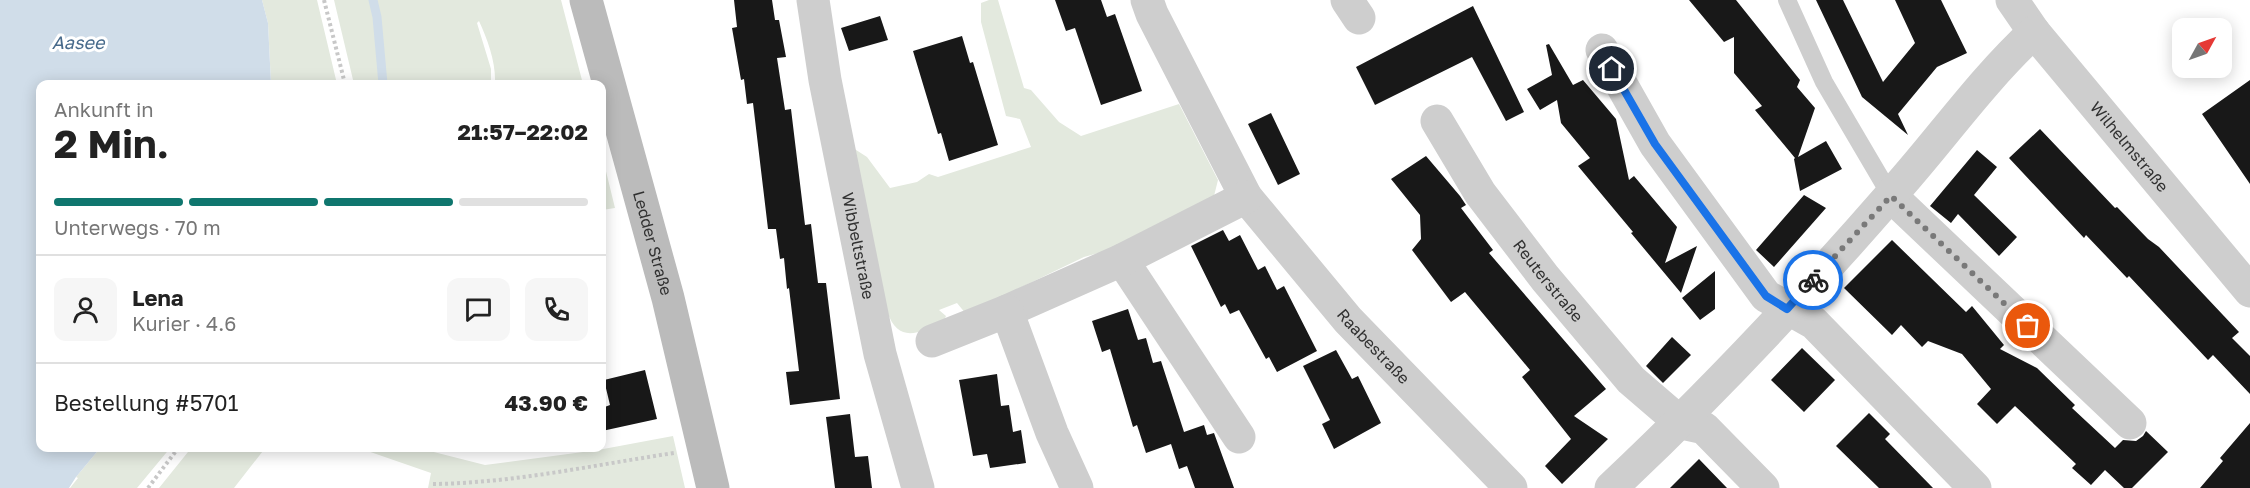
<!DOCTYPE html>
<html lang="de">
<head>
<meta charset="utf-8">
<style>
	body { margin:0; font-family:"Golos Text",sans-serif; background:#f6f6f6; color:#222; height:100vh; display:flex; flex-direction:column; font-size:22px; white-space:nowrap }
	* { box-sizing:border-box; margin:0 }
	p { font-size:20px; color:#767676 }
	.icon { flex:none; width:33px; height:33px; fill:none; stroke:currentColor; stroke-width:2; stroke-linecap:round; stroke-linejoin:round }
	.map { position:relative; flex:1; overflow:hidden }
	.panel { position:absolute; left:36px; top:80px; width:570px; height:372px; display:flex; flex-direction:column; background:#fff; border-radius:12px; box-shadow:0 3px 15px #0003 }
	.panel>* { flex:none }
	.needle { width:39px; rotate:50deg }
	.buttons { position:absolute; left:2172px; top:18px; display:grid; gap:12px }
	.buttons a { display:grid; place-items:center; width:60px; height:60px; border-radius:12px; background:#fff; box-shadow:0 3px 15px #0003; font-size:30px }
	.pin { position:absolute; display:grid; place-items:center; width:51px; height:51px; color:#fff; margin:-26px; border:3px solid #fff; border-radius:50%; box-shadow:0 2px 6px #0007 }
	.courier { position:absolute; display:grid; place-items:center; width:60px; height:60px; margin:-30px; border:4px solid #1a73e8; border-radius:50%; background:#fff; color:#222; box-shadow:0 2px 8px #0007 }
	.head em { font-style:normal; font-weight:700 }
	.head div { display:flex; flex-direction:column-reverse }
	.head { display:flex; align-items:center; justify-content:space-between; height:102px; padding:0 18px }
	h1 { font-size:39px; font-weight:700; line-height:45px }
	.bar { display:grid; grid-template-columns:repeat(4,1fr); gap:9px 6px; align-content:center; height:72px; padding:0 18px }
	.bar i { height:8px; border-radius:4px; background:#e0e0e0 }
	.bar .selected { background:#0f766e }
	.bar p { grid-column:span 4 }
	.line { display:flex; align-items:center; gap:15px; padding:0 18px; border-top:2px solid #e0e0e0 }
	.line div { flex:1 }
	.round { display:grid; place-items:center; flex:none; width:63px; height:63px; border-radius:12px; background:#f6f6f6 }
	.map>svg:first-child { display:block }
</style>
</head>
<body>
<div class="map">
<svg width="2250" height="488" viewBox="0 0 2250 488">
	<rect width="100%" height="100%" fill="#fff"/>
	<!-- green -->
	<path fill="#e3e9de" d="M262,0H317L337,84H271L268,23Z
		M334,0H561L583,84H495C496,62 488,41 479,21L477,23L491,69V84H354Z
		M989,0H998L1024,88L1031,90L1059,122L1081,136L1179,104L1218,180L1214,196L1120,247L1084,257L966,314L957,303L939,310L946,316L943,323C918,333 898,344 887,311L853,148L867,157L890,188L917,182L929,174L938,177L1031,147L1020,119L1006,116L981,22V3Z
		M602,155L615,208L602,210Z
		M673,436L685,488H428L431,473L356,447L418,448L485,465L598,450Z
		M101,447H171L137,488H70L78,478L76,477Z
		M192,447H266L234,488H159Z"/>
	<!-- water -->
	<path fill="#d0dde9" d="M0,0H262L268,23L271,84H40V447H101L76,477L69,488H0Z"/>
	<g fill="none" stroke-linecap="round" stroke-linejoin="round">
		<!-- stream -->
		<path stroke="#d0dde9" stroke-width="9" d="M373,0L377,17L383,84"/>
	</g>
	<!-- building -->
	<path fill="#181818" d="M734,0H772L775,20H779L786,57L777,58L785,110L791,109L805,225L811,224L818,283H826L840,399L790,405L786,372L799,371L789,288L787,289L784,258L780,259L776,229H768L753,103L747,104L744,79L741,80L732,28L737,27Z
		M1055,0H1101L1107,17L1115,14L1142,91L1101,105L1075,28L1066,31Z
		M1689,0H1736L1800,80L1797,87L1815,108L1798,157L1826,141L1842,169L1800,191L1794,159L1795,158L1755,110L1762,106L1734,73V37L1724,42Z
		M1816,0H1843L1883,82L1915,43L1895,0H1941L1967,53L1937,67L1898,114L1908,135L1862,97Z
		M1473,6L1524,112L1506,121L1472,57L1375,105L1356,67Z
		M880,16L888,40L849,51L841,28Z
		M962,36L970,63L973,62L998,145L949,161L941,133L938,134L913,51Z
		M1549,44L1573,85L1583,80L1616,119L1629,180L1634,176L1677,227L1665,263L1697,246L1681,293L1631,233L1633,232L1578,166L1590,158L1561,123L1557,100L1540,110L1527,89L1552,75L1546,45Z
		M2250,80V184L2202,114Z
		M1271,113L1300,174L1278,185L1248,124Z
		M2040,129L2115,208L2117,207L2148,239L2159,247L2239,332L2232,338L2250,356V394L2213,355L2208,360L2129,276L2127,278L2086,235L2084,238L2009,158Z
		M1977,150L1997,167L1974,195L2017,237L1999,256L1958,214L1951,223L1930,206Z
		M1426,156L1460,196L1466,205L1461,208L1493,250L1489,253L1606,389L1574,416L1608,439L1562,484L1545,466L1571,439L1522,377L1530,370L1465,292L1451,302L1412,250L1421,239L1420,215L1391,179Z
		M1804,195L1826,208L1774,267L1756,250Z
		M1223,230L1229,241L1240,235L1258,270L1265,266L1277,290L1284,286L1317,351L1277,372L1269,357L1266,359L1239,310L1230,314L1225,304L1221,307L1191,246Z
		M1892,240L1966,312L1972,306L2004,345L2000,349L2037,368L2075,405L2072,408L2115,448L2123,440L2136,441L2143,436L2146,431L2168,452L2132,488H2124L2105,470L2091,485L2072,468L2076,464L2015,406L1997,424L1977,404L1991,389L1962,354L1928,341L1922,347L1901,325L1892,335L1844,288Z
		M1715,271V309L1700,320L1682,298Z
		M1128,309L1138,340L1146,338L1153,363L1161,361L1184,432L1204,425L1207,435L1214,433L1234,488H1195L1187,466L1179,469L1171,444L1146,453L1137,425L1133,427L1110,349L1102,352L1092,321Z
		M1672,337L1691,355L1663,383L1646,366Z
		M1802,348L1835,380L1804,412L1771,380Z
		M1336,350L1352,379L1358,376L1381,423L1334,449L1322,424L1330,420L1303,366Z
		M645,370L657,419L602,431V408L610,405L604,380Z
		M997,374L1001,406L1009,405L1013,432L1021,430L1026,463L990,468L987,454L973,456L959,380Z
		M1869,413L1890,434L1885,439L1933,488H1879L1836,446Z
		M850,414L855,457L868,456L872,488H835L826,417Z
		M2250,423V488H2200L2223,461L2220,458Z
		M1699,459L1727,488H1670Z"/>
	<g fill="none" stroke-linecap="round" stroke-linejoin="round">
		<!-- path -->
		<path stroke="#c8c8c8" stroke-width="4" stroke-dasharray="3 3" stroke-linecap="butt" d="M324,0L345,84
			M433,484C515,483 593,465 674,453
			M148,488L179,447"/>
		<!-- service -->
		<path stroke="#cecece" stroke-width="18" d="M1787,0L1824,82L1891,196"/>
		<!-- minor -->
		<g stroke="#cecece" stroke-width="33">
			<path id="s1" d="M813,0L825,80L880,354L918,488"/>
			<path id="s2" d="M1147,0L1152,14L1246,197L1348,320L1511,488"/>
			<path d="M1347,0L1359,18"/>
			<path id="s3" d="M2012,0L2034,32L2250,291"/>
			<path d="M1602,50L1655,144L1766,296L1814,323L1975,488"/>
			<path id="s4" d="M1437,121L1480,193L1545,278L1631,380L1681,423L1704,428L1763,488"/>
			<path d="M1891,196L2130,423"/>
			<path d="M1122,260L1239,437"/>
			<path d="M1007,311L1122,260L1246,197"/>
			<path d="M932,341L1007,311L1052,433L1077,488"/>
			<path d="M1611,488C1709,396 1802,297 1890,196C1939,142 1980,82 2034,32"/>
		</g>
		<!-- secondary -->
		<path stroke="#bbb" stroke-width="33" id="s5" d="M586,0L668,298L713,488"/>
	</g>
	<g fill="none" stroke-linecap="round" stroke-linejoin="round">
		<!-- done -->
		<path stroke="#797979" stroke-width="6" stroke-dasharray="0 10.8" d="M1813,280L1891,196L2028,326"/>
		<!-- route -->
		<path stroke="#1a73e8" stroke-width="8" d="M1612,69L1655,144L1766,296L1787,309L1813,280"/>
	</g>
	<g text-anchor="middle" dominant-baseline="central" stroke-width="6" stroke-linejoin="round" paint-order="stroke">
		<!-- street labels -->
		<g font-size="16" fill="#313131" stroke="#fff">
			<text stroke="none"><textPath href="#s3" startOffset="188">Wilhelmstraße</textPath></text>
			<text stroke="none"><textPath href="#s5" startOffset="252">Ledder Straße</textPath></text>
			<text stroke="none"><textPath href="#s1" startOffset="250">Wibbeltstraße</textPath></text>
			<text stroke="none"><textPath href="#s4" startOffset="195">Reuterstraße</textPath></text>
			<text stroke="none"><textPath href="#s2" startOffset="417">Raabestraße</textPath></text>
		</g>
		<!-- water labels -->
		<g font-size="18" font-style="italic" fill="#476a8b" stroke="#fff">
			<text x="78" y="42">Aasee</text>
		</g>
	</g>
</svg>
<div class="buttons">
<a><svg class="needle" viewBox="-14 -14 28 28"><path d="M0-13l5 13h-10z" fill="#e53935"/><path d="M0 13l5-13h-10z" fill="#767676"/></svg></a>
</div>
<div class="pin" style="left:2028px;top:326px;background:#ea580c"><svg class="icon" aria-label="bag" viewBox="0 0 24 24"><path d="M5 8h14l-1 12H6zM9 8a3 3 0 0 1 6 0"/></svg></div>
<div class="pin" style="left:1612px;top:69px;background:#1f2937"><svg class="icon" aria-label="home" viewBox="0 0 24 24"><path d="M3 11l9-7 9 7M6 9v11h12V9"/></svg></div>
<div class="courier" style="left:1813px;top:280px"><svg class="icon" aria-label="bike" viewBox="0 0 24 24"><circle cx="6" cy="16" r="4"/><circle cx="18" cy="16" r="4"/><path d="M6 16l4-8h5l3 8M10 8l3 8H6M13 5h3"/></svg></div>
<section class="panel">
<div class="head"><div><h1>2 Min.</h1><p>Ankunft in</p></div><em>21:57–22:02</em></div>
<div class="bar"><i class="selected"></i><i class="selected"></i><i class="selected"></i><i></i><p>Unterwegs · 70 m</p></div>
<div class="line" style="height:108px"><a class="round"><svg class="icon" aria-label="person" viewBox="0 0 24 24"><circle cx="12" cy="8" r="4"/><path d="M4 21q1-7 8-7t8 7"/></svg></a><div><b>Lena</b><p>Kurier · 4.6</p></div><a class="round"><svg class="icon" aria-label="chat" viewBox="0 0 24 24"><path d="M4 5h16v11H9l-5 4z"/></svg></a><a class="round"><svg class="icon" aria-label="phone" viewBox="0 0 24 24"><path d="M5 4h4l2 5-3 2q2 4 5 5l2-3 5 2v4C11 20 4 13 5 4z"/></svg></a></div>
<div class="line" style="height:78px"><div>Bestellung #5701</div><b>43.90 €</b></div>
</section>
</div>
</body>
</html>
